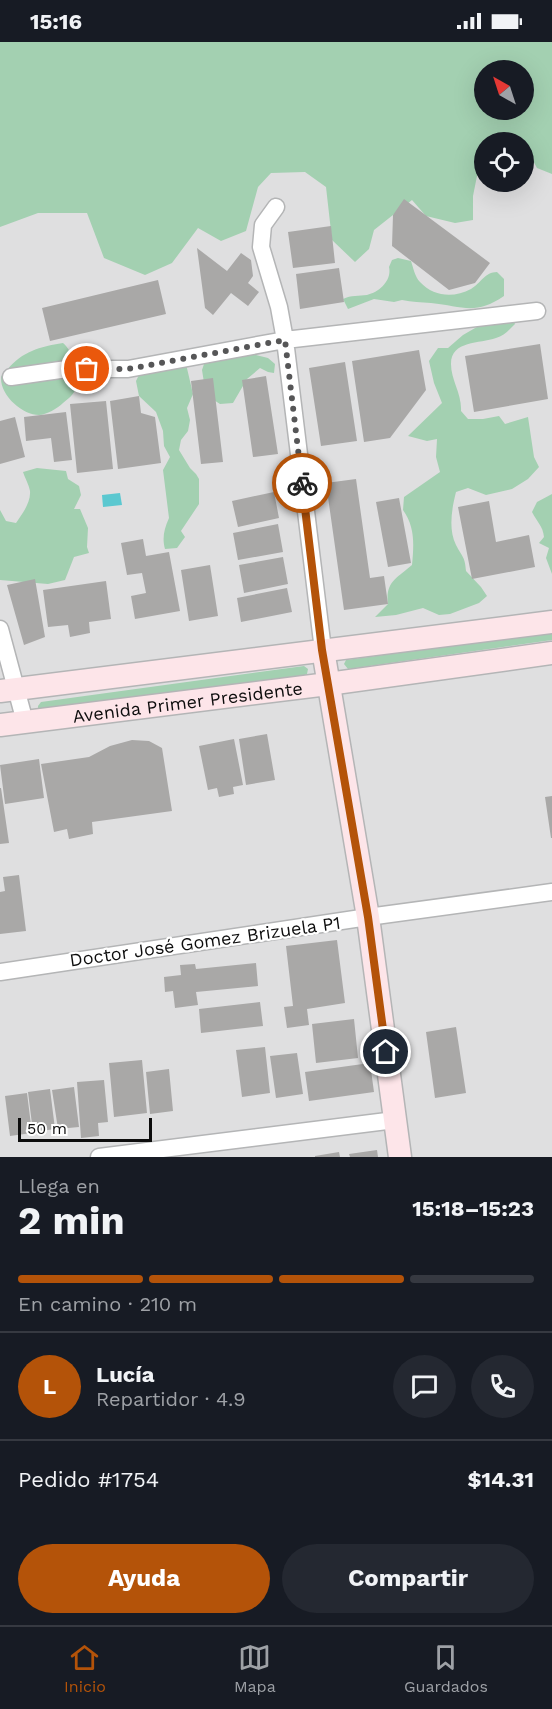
<!DOCTYPE html>
<html lang="es">
<head>
<meta charset="utf-8">
<style>
	body { margin:0; font-family:"Work Sans",sans-serif; background:#242831; color:#f1f3f6; height:100vh; display:flex; flex-direction:column; font-size:22px; white-space:nowrap }
	* { box-sizing:border-box; margin:0 }
	p { font-size:20px; color:#9ea1a6 }
	.icon { flex:none; width:33px; height:33px; fill:none; stroke:currentColor; stroke-width:2; stroke-linecap:round; stroke-linejoin:round }
	.map { position:relative; height:1115px; overflow:hidden }
	.details { display:flex; flex-direction:column; background:#171b24; flex:1 }
	.details>* { flex:none }
	.needle { width:39px; rotate:321deg }
	.buttons { position:absolute; left:474px; top:18px; display:grid; gap:12px }
	.buttons a { display:grid; place-items:center; width:60px; height:60px; border-radius:50%; background:#171b24; box-shadow:0 6px 24px #0002; font-size:30px }
	.scale { position:absolute; left:18px; bottom:15px; width:134px; box-sizing:border-box; padding-left:6px; border:3px solid #0d0d0d; border-top:0; font-size:16px; line-height:21px; white-space:nowrap; color:#0d0d0d; -webkit-text-stroke:4px #fff; paint-order:stroke }
	.pin { position:absolute; display:grid; place-items:center; width:51px; height:51px; color:#fff; margin:-26px; border:3px solid #fff; border-radius:50%; box-shadow:0 2px 6px #0007 }
	.courier { position:absolute; display:grid; place-items:center; width:60px; height:60px; margin:-30px; border:4px solid #b45309; border-radius:50%; background:#fff; color:#222; box-shadow:0 2px 8px #0007 }
	.overview em { font-style:normal; font-weight:700 }
	.overview div { display:flex; flex-direction:column-reverse }
	.overview { display:flex; align-items:center; justify-content:space-between; height:102px; padding:0 18px }
	h1 { font-size:39px; font-weight:700; line-height:45px }
	.bar { display:grid; grid-template-columns:repeat(4,1fr); gap:9px 6px; align-content:center; height:72px; padding:0 18px }
	.bar i { height:8px; border-radius:4px; background:#363941 }
	.bar .current { background:#b45309 }
	.bar p { grid-column:span 4 }
	.line { display:flex; align-items:center; gap:15px; padding:0 18px; border-top:2px solid #363941 }
	.line div { flex:1 }
	.round { display:grid; place-items:center; flex:none; width:63px; height:63px; border-radius:32px; background:#242831 }
	.button { display:flex; gap:12px; margin-top:auto; padding:12px 18px }
	.button a { flex:1; height:69px; border-radius:36px; background:#b45309; color:#fff; font-size:24px; font-weight:700; line-height:69px; text-align:center }
	.button a+a { background:#242831; color:#f1f3f6 }
	.status { display:flex; justify-content:space-between; align-items:center; height:42px; padding:0 30px; background:#171b24; direction:ltr }
	.status svg { height:16px; fill:currentColor }
	.menu { display:flex; justify-content:space-around; align-items:center; height:84px; border-top:2px solid #363941; background:#171b24; font-size:16px; color:#9ea1a6 }
	.menu a { display:grid; justify-items:center; gap:3px }
	.menu .current { color:#b45309 }
	.map>svg:first-child { display:block }
</style>
</head>
<body>
<div class="status"><b>15:16</b><svg viewBox="0 0 49 12"><path d="M0 12V9h3v3zM5 12V6h3v6zM10 12V3h3v9zM15 12V0h3v12zM26 1h20v11H26zM47 4h2v5h-2z"/></svg></div>
<div class="map">
<svg width="552" height="1115" viewBox="0 0 552 1115">
	<rect width="100%" height="100%" fill="#dfdfe0"/>
	<!-- green -->
	<path fill="#a3d0b1" fill-rule="evenodd" d="M0,0H552V132L537,126L529,111H524V100H484V128L477,134L473,154V178L455,181L426,174L412,158L374,188L369,207L355,220L332,198L326,145L305,130L271,131L258,145L246,189L221,199L198,186L172,221L145,233L104,216L87,171H38L0,185ZM484,28H524V68H484Z
		M398,216L411,219C413,225 415,235 420,240C434,255 454,256 471,247C481,241 485,230 497,230L504,237V254C475,274 462,264 431,261C421,260 412,260 402,258L394,260L374,257L348,267L343,257C351,253 359,254 367,253C380,250 392,238 389,225L392,218Z
		M510,271L515,282C509,288 504,294 496,296C480,302 451,298 451,322C451,338 462,352 461,369L468,377H483L499,374L505,382L528,375L534,415L539,425L528,437L512,447L486,453L468,446L456,450C452,466 448,487 456,503C462,515 465,514 466,529L481,545L487,554L479,561L450,572L439,573L423,566L396,573L375,575L388,562C385,540 397,536 412,523C414,502 415,485 403,468L404,455L440,430L436,415L437,397L427,399L408,394L442,361L434,341L429,319L438,306H448L463,293L482,282Z
		M63,301C74,310 74,325 76,339C77,350 71,355 63,361C58,366 46,373 39,373C23,373 0,354 1,335C2,332 5,331 7,328C23,309 39,305 63,301Z
		M242,303L256,313L268,316L275,322L274,331L268,330L260,326L247,337L233,361L220,362L206,353L202,328L205,319Z
		M186,322L193,352L187,366L190,378L188,389L181,398L179,408L190,426L196,432L199,437V462L181,489L185,495L177,506L165,507C162,496 164,487 169,476L163,428L170,415L164,404L163,389L156,370L139,354L136,339L140,331Z
		M37,426L66,429L68,437L79,444L81,453L74,467H80L88,486L87,505L89,511L74,515L65,538L48,542L0,538V468L6,479L16,481C22,472 31,461 30,449C29,443 25,436 23,430Z
		M552,452V532L546,516L549,506L539,501L544,495C543,484 537,480 532,470L537,460Z
		M552,590V598L348,627L344,622L346,618Z
		M304,624L308,627L307,632L305,633L42,669L38,666V664L41,660Z"/>
	<!-- water -->
	<path fill="#5bc8d0" d="M120,451L122,463L103,465L102,453Z"/>
	<!-- building -->
	<path fill="#a9a8a7" d="M404,157L490,221L475,241L449,248L392,204L393,173Z
		M331,184L335,221L293,226L288,190Z
		M197,206L227,229L241,211L251,218L253,234L248,241L259,250L248,264L231,251L213,273L205,266Z
		M339,226L344,260L300,267L296,232Z
		M158,238L166,272L50,299L42,266Z
		M540,302L548,357L474,370L465,314Z
		M419,308L426,348L390,396L364,400L352,319Z
		M345,320L357,399L321,404L309,326Z
		M266,334L278,412L253,415L242,338Z
		M213,336L223,420L201,422L191,339Z
		M139,354L141,371L155,375L161,421L118,427L110,359Z
		M106,359L113,427L77,431L70,362Z
		M66,370L72,418L54,420L51,396L26,399L24,375Z
		M15,375L25,415L0,422V379Z
		M356,437L370,536L384,534L388,562L344,568L326,441Z
		M274,450L279,476L238,485L232,459Z
		M399,456L411,521L388,525L376,460Z
		M489,459L496,500L529,493L535,525L472,537L458,465Z
		M278,482L283,510L238,518L233,491Z
		M143,497L146,514L169,510L180,569L135,577L131,554L146,551L142,531L127,533L121,501Z
		M283,515L288,542L244,551L239,523Z
		M210,523L218,574L189,579L181,528Z
		M35,537L45,595L24,603L7,543Z
		M106,539L111,577L89,580L90,591L70,595L68,583L48,585L43,548Z
		M287,546L292,570L241,580L237,556Z
		M267,692L275,738L246,743L239,697Z
		M234,697L243,743L233,745L234,752L219,755L217,746L208,748L199,704Z
		M132,698L149,699L162,706L172,769L92,780L93,792L69,797L67,787L54,790L41,722L89,715L110,704Z
		M39,717L44,756L5,762L0,723Z
		M0,746H1L9,801L0,802Z
		M552,754V796H551L545,755Z
		M19,833L26,889L0,892V850L5,849L3,835Z
		M337,898L345,961L307,967L309,983L287,986L284,965L293,964L286,904Z
		M256,921L258,944L196,950L198,963L175,966L173,949L165,950L164,935L181,933L180,923L195,922L196,927Z
		M260,960L263,984L201,991L199,967Z
		M354,977L358,1016L316,1021L312,982Z
		M456,985L466,1051L435,1056L426,990Z
		M265,1005L270,1051L242,1055L236,1008Z
		M297,1011L303,1052L276,1056L270,1014Z
		M142,1018L147,1071L114,1075L109,1021Z
		M370,1021L374,1050L309,1059L305,1030Z
		M169,1027L173,1069L150,1072L146,1030Z
		M104,1038L108,1080L98,1081L99,1094L81,1096L77,1040Z
		M74,1045L79,1085L58,1087L52,1048Z
		M50,1047L55,1087L33,1090L28,1050Z
		M27,1051L32,1091L10,1094L5,1054Z
		M377,1108L378,1115H350L349,1112Z
		M339,1110L340,1115H315V1114Z"/>
	<g fill="none" stroke-linecap="round" stroke-linejoin="round">
		<!-- street casing -->
		<g stroke="#b4b5b6" stroke-width="19">
			<path id="street" d="M276,165L263,183L261,205L279,265L285,298L323,608
				M11,335L67,327H128L285,298L537,269
				M0,587L25,680
				M0,930L368,875L552,850
				M99,1115L395,1078"/>
		</g>
		<!-- secondary casing -->
		<g stroke="#b4b5b6" stroke-width="25">
			<g id="secondary">
				<path d="M323,608L368,875L400,1115"/>
				<path d="M0,649L552,580"/>
				<path id="s1" d="M0,683L328,642L552,611"/>
			</g>
		</g>
		<!-- street -->
		<use href="#street" stroke="#fff" stroke-width="16"/>
		<!-- secondary -->
		<use href="#secondary" stroke="#fde5e9" stroke-width="22"/>
	</g>
	<g fill="none" stroke-linecap="round" stroke-linejoin="round">
		<!-- done -->
		<path stroke="#565657" stroke-width="6" stroke-dasharray="0 10.8" d="M87,327H128L285,298L302,441"/>
		<!-- route -->
		<path stroke="#b45309" stroke-width="8" d="M302,441L322,608L368,875L386,1010"/>
	</g>
	<g text-anchor="middle" dominant-baseline="central" stroke-width="4.5" stroke-linejoin="round" paint-order="stroke">
		<!-- street labels -->
		<g font-size="18" fill="#0d0d0d" stroke="#fff">
			<text stroke="none"><textPath href="#s1" startOffset="189">Avenida Primer Presidente</textPath></text>
			<text transform="translate(205 899) rotate(-8)">Doctor José Gomez Brizuela P1</text>
		</g>
	</g>
</svg>
<div class="buttons">
<a><svg class="needle" viewBox="-14 -14 28 28"><path d="M0-13l5 13h-10z" fill="#e53935"/><path d="M0 13l5-13h-10z" fill="#9ea1a6"/></svg></a>
<a><svg class="icon" aria-label="locate" viewBox="0 0 24 24"><circle cx="12" cy="12" r="6"/><path d="M12 2v4M12 18v4M2 12h4M18 12h4"/></svg></a>
</div>
<div class="scale">50 m</div>
<div class="pin" style="left:87px;top:327px;background:#ea580c"><svg class="icon" aria-label="bag" viewBox="0 0 24 24"><path d="M5 8h14l-1 12H6zM9 8a3 3 0 0 1 6 0"/></svg></div>
<div class="pin" style="left:386px;top:1010px;background:#1f2937"><svg class="icon" aria-label="home" viewBox="0 0 24 24"><path d="M3 11l9-7 9 7M6 9v11h12V9"/></svg></div>
<div class="courier" style="left:302px;top:441px"><svg class="icon" aria-label="bike" viewBox="0 0 24 24"><circle cx="6" cy="16" r="4"/><circle cx="18" cy="16" r="4"/><path d="M6 16l4-8h5l3 8M10 8l3 8H6M13 5h3"/></svg></div>
</div>
<section class="details">
<div class="overview"><div><h1>2 min</h1><p>Llega en</p></div><em>15:18–15:23</em></div>
<div class="bar"><i class="current"></i><i class="current"></i><i class="current"></i><i></i><p>En camino · 210 m</p></div>
<div class="line" style="height:108px"><b class="round" style="background:#b45309;color:#fff">L</b><div><b>Lucía</b><p>Repartidor · 4.9</p></div><a class="round"><svg class="icon" aria-label="chat" viewBox="0 0 24 24"><path d="M4 5h16v11H9l-5 4z"/></svg></a><a class="round"><svg class="icon" aria-label="phone" viewBox="0 0 24 24"><path d="M5 4h4l2 5-3 2q2 4 5 5l2-3 5 2v4C11 20 4 13 5 4z"/></svg></a></div>
<div class="line" style="height:78px"><div>Pedido #1754</div><b>$14.31</b></div>
<div class="button"><a>Ayuda</a><a>Compartir</a></div>
</section>
<nav class="menu">
<a class="current"><svg class="icon" aria-label="home" viewBox="0 0 24 24"><path d="M3 11l9-7 9 7M6 9v11h12V9"/></svg>Inicio</a>
<a><svg class="icon" aria-label="map" viewBox="0 0 24 24"><path d="M3 6l6-2 6 2 6-2v14l-6 2-6-2-6 2zM9 4v14M15 6v14"/></svg>Mapa</a>
<a><svg class="icon" aria-label="saved" viewBox="0 0 24 24"><path d="M7 4h10v16l-5-4-5 4z"/></svg>Guardados</a>
</nav>
</body>
</html>
